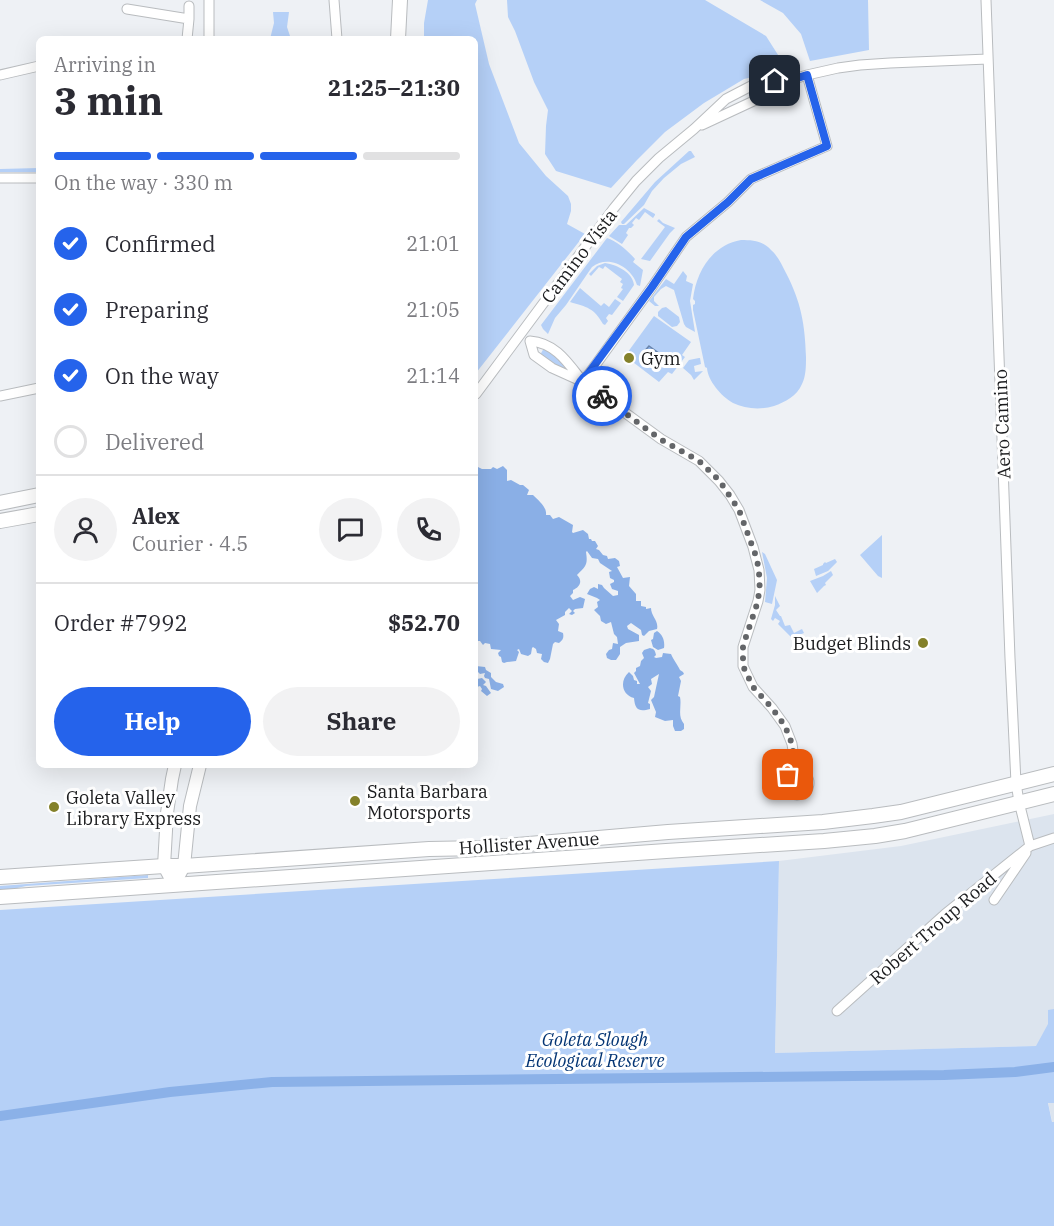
<!DOCTYPE html>
<html lang="en">
<head>
<meta charset="utf-8">
<style>
	body { margin:0; font-family:"IBM Plex Serif",serif; background:#f2f2f3; color:#2b2b33; height:100vh; display:flex; flex-direction:column; font-size:22px; white-space:nowrap }
	* { box-sizing:border-box; margin:0 }
	p { font-size:20px; color:#7c7c81 }
	.icon { flex:none; width:33px; height:33px; fill:none; stroke:currentColor; stroke-width:2; stroke-linecap:round; stroke-linejoin:round }
	.map { position:relative; flex:1; overflow:hidden }
	.panel { position:absolute; left:36px; top:36px; width:442px; height:732px; display:flex; flex-direction:column; background:#fff; border-radius:9px; box-shadow:0 6px 24px #0002 }
	.panel>* { flex:none }
	.pin { position:absolute; display:grid; place-items:center; width:51px; height:51px; color:#fff; margin:-26px; border-radius:12px; box-shadow:0 3px 9px #0006 }
	.courier { position:absolute; display:grid; place-items:center; width:60px; height:60px; margin:-30px; border:4px solid #2563eb; border-radius:50%; background:#fff; color:#222; box-shadow:0 2px 8px #0007 }
	.headline em { font-style:normal; font-weight:700 }
	.headline div { display:flex; flex-direction:column-reverse }
	.headline { display:flex; align-items:center; justify-content:space-between; height:102px; padding:0 18px }
	h1 { font-size:39px; font-weight:700; line-height:45px }
	.bar { display:grid; grid-template-columns:repeat(4,1fr); gap:9px 6px; align-content:center; height:72px; padding:0 18px }
	.bar i { height:8px; border-radius:4px; background:#e1e1e2 }
	.bar .on { background:#2563eb }
	.bar p { grid-column:span 4 }
	.line { display:flex; align-items:center; gap:15px; padding:0 18px; border-top:2px solid #e1e1e2 }
	.line div { flex:1 }
	.round { display:grid; place-items:center; flex:none; width:63px; height:63px; border-radius:32px; background:#f2f2f3 }
	ol { padding:0 18px; list-style:none }
	li { display:flex; align-items:center; gap:18px; height:66px }
	li p { margin-inline-start:auto }
	li .icon { padding:6px; border-radius:50%; background:#2563eb; color:#fff; stroke-width:4 }
	li:last-child { color:#7c7c81 }
	li i { width:33px; height:33px; border:3px solid #e1e1e2; border-radius:50% }
	.button { display:flex; gap:12px; margin-top:auto; padding:12px 18px }
	.button a { flex:1; height:69px; border-radius:36px; background:#2563eb; color:#fff; font-size:24px; font-weight:700; line-height:69px; text-align:center }
	.button a+a { background:#f2f2f3; color:#2b2b33 }
	.map>svg:first-child { display:block }
</style>
</head>
<body>
<div class="map">
<svg width="1054" height="1226" viewBox="0 0 1054 1226">
	<rect width="100%" height="100%" fill="#eef1f5"/>
	<!-- built -->
	<path fill="#dce4ee" d="M1054,814V1130L1036,1046L775,1053L779,861L901,846Z"/>
	<!-- green -->
	<path fill="#b5d0f7" d="M428,0H477L475,4L489,64L519,143L546,176L568,196L571,204V211L567,224L585,234L476,373V39H424V23Z
		M507,0H705L766,36L787,69L744,79L704,103L665,132L637,160L611,188L556,171L545,154L546,126L548,110L534,82L515,31L508,17Z
		M760,0H868L869,50L810,61L801,34L783,13Z
		M273,12H289L287,27L291,39H270L274,23Z
		M689,151H691L695,157L681,164L664,178L652,191L644,205L624,224H622L621,222L655,182Z
		M39,168V172H0V169Z
		M644,208L655,214V215L653,218L645,212L639,220L636,218L632,223L634,225L631,228H629L626,233L628,235L622,244L609,236L619,225H626Z
		M659,219L663,223L675,228L670,233L650,261L641,259L665,227L657,221Z
		M607,238C617,241 628,251 635,259L633,262L643,270L640,286L637,285C632,267 608,254 592,267L566,305L555,318L548,334L543,329L541,325Z
		M741,240C753,240 763,241 771,250C778,256 782,265 786,273C801,302 805,324 806,357C806,366 806,376 802,384C797,396 785,402 774,406C761,410 745,409 733,403C721,396 708,381 707,368L705,367L693,310V305L695,304V301L693,299C696,272 712,245 741,240Z
		M605,263C618,265 633,273 634,285L623,301L617,297L623,289L621,288L623,284L620,282L622,279L605,266L603,269L599,267L591,276L589,274L597,266Z
		M683,271L687,276L686,281L693,284L690,301L695,332L686,327L684,324L674,290L666,286L661,289L654,297V301L659,306H655L649,301L666,279L674,284Z
		M580,288L601,306L604,303L609,307L615,299L621,303L612,315L609,314L606,318L608,321L605,325L603,324C594,308 587,307 570,302Z
		M666,307L679,317L680,322L677,326L672,327L658,316V312L662,308Z
		M654,316L691,342L682,355L685,357L672,374L668,372L659,382L625,356Z
		M544,348L558,357L567,369L566,370L552,364L540,355Z
		M699,358H700L701,364L694,366L695,372L703,371L694,380L691,375L683,368L689,360Z
		M882,535V578L878,576L860,555Z
		M762,552L765,554L777,580L772,604L765,602L767,578Z
		M835,559L837,562L828,571L816,576L814,569L823,565V564L825,562L826,563Z
		M831,571L833,575L825,583L826,585L824,586L817,593L810,581L823,576Z
		M775,596L780,606L776,610L780,616H781L785,626L790,625L794,633L802,629L804,633L792,638L778,624L780,621L775,618L773,621L771,619L775,605Z
		M779,861L775,1053L1036,1046L1048,1024V1010L1054,1009V1103H1048L1052,1122H1054V1226H0V910Z
		M148,875V878L26,886L0,892V886Z"/>
	<!-- forest -->
	<path fill="#8aafe6" d="M476,466L482,469H491L493,467L497,469L503,466L507,470V481L511,480L520,485H523L529,490L527,495H533C539,501 547,507 546,515H550L553,519L559,517L573,525L572,532L573,533L583,530L588,534L589,539H591L592,541H595L598,546L596,549L599,550L603,555L607,556L608,559L615,558L619,561L620,566L617,567L623,578L630,577L629,586L636,594V601H641V606L646,607V609L651,608C651,616 659,621 657,629L649,631L644,636L642,635L641,630L631,623L627,626L628,629L639,635V641L626,643L620,647V654L616,660H611L607,658L606,654L609,650L612,649L613,643L618,644L617,637L614,634L611,622L606,624L601,621L600,616L594,610L598,607L597,602L600,600L597,598L587,594L590,589L594,587L598,589V584L602,585L604,588L613,596L618,595V591L612,589L610,584L614,582V580L610,578L609,572L612,571L600,563L598,559L592,558L587,551L586,552C588,565 586,566 577,575C583,581 580,587 573,590V593L570,596L573,600L580,597L585,599L583,608L575,609L573,611L575,613L572,615L569,614L572,611L569,608L565,612V615L556,620L559,624L558,631L563,633C564,638 563,640 559,643L555,642L553,644L550,659L548,663L544,662L541,659L542,654L537,653L536,649L533,647L532,648L531,654L528,656L521,654L519,649L517,650L519,652L516,661L507,662L504,663L502,662L501,657L499,656L498,653L501,650L491,649L490,644L485,643L483,645L480,641H476Z
		M657,631C663,635 665,641 664,648L658,650L653,647L651,640L653,639L654,633Z
		M650,648C654,649 655,650 656,655L654,657L656,658L662,657L663,653L671,654C673,659 679,667 680,670L683,672L684,674L679,677L681,681L678,696L680,697C682,706 677,716 684,724V729L681,731H675L673,726V720L665,721L655,717L656,712L651,700L654,697L659,674L651,679L652,684L648,687L651,691L648,703L650,704V709C639,712 635,710 634,698C622,695 619,681 629,672L633,676L634,680L637,681V684H640L634,673L636,671V668L640,666L641,661L644,658L642,653L644,650Z
		M476,666L485,667L486,670L491,673V677L496,682L503,684L504,687L498,691L491,689L489,679L485,678L484,676L485,673L480,674L476,670Z
		M476,675L477,679L482,678L486,682L483,685L486,686L491,693L487,696L481,691L482,689L480,686L477,687L478,692L476,693Z"/>
	<!-- water -->
	<path fill="#8bb1e8" stroke="#6984ab" stroke-width="1.5" d="M649,346L667,359L660,368L642,354Z"/>
	<g fill="none" stroke-linecap="round" stroke-linejoin="round">
		<!-- canal -->
		<path stroke="#8bb1e8" stroke-width="10" d="M0,1116L170,1092L272,1082L944,1075L1015,1072L1054,1067"/>
		<!-- minor casing -->
		<g stroke="#b9bcbf" stroke-width="11">
			<path id="minor" d="M209,0V39
				M334,0L337,39
				M986,0L1010,658L1016,783L1019,802L1030,846
				M127,9L189,19L187,39
				M189,19V6
				M0,75L39,66
				M702,125L775,91L791,80
				M0,178H39
				M583,382C568,363 556,343 530,341L534,355L552,368L583,382L661,439L699,461L719,481L730,495L739,510L753,547L759,570L760,590L758,601L743,647V666L753,687L772,708L785,726L792,744L796,771
				M583,382L652,287L686,237L728,202L751,179L827,146L807,75
				M476,394L614,208L636,181L659,158L694,129L726,99L751,86L775,81L791,80L807,75L838,68L860,65L890,63L988,59
				M0,396L39,388
				M785 783a12 12 0 1 1 24 0a12 12 0 1 1-24 0Z
				M994,900L1026,853
				M837,1011L945,914L1030,846L1054,838"/>
		</g>
		<!-- tertiary casing -->
		<g stroke="#b9bcbf" stroke-width="14">
			<path id="tertiary" d="M174,885L184,866L190,806L200,765
				M174,885L164,866L167,813L172,779L175,765"/>
		</g>
		<!-- secondary casing -->
		<g stroke="#b9bcbf" stroke-width="16">
			<path id="secondary" d="M398,39L400,0
				M0,503L39,495
				M0,521L39,514
				M0,877L164,866H184L429,849L483,848L668,832L823,822L873,816L901,812L1054,774
				M0,897L666,851L824,841L875,836L905,831L1054,794"/>
		</g>
		<!-- minor -->
		<use href="#minor" stroke="#fff" stroke-width="9"/>
		<!-- tertiary -->
		<use href="#tertiary" stroke="#fff" stroke-width="12"/>
		<!-- secondary -->
		<use href="#secondary" stroke="#fff" stroke-width="14"/>
	</g>
	<g fill="none" stroke-linecap="round" stroke-linejoin="round">
		<!-- done -->
		<path stroke="#646669" stroke-width="6" stroke-dasharray="0 10.8" d="M602,396L660,439L699,461L719,480L739,510L757,559L760,581L758,601L743,646V666L753,687L772,708L785,726L792,744L796,771L788,775"/>
		<!-- route -->
		<path stroke="#2563eb" stroke-width="8" d="M602,396L582,382L652,287L686,237L728,202L751,179L827,146L807,75L791,80L775,81"/>
	</g>
	<!-- markers -->
	<g fill="#84812a" stroke="#fff" stroke-width="2">
		<circle cx="629" cy="358" r="6"/>
		<circle cx="923" cy="643" r="6"/>
		<circle cx="355" cy="801" r="6"/>
		<circle cx="54" cy="807" r="6"/>
	</g>
	<g text-anchor="middle" dominant-baseline="central" stroke-width="6" stroke-linejoin="round" paint-order="stroke">
		<!-- street labels -->
		<g font-size="18" fill="#1a1b1d" stroke="#fff">
			<text transform="translate(579 256) rotate(-53)">Camino Vista</text>
			<text transform="translate(1002 424) rotate(-92)">Aero Camino</text>
			<text transform="translate(529 843) rotate(-4)">Hollister Avenue</text>
			<text transform="translate(933 928) rotate(-41)">Robert Troup Road</text>
		</g>
		<!-- poi labels -->
		<g font-size="18" fill="#1a1b1d" stroke="#fff" text-anchor="start">
			<text x="641" y="358">Gym</text>
			<text x="911" y="643" text-anchor="end">Budget Blinds</text>
			<text x="367" y="791">Santa Barbara<tspan x="367" dy="21">Motorsports</tspan></text>
			<text x="66" y="797">Goleta Valley<tspan x="66" dy="21">Library Express</tspan></text>
		</g>
		<!-- park labels -->
		<g font-size="18" font-style="italic" fill="#043574" stroke="#fff">
			<text x="595" y="1039">Goleta Slough<tspan x="595" dy="21">Ecological Reserve</tspan></text>
		</g>
	</g>
</svg>
<div class="pin" style="left:788px;top:775px;background:#ea580c"><svg class="icon" aria-label="bag" viewBox="0 0 24 24"><path d="M5 8h14l-1 12H6zM9 8a3 3 0 0 1 6 0"/></svg></div>
<div class="pin" style="left:775px;top:81px;background:#1f2937"><svg class="icon" aria-label="home" viewBox="0 0 24 24"><path d="M3 11l9-7 9 7M6 9v11h12V9"/></svg></div>
<div class="courier" style="left:602px;top:396px"><svg class="icon" aria-label="bike" viewBox="0 0 24 24"><circle cx="6" cy="16" r="4"/><circle cx="18" cy="16" r="4"/><path d="M6 16l4-8h5l3 8M10 8l3 8H6M13 5h3"/></svg></div>
<section class="panel">
<div class="headline"><div><h1>3 min</h1><p>Arriving in</p></div><em>21:25–21:30</em></div>
<div class="bar"><i class="on"></i><i class="on"></i><i class="on"></i><i></i><p>On the way · 330 m</p></div>
<ol>
<li><svg class="icon" aria-label="check" viewBox="0 0 24 24"><path d="M5 12l5 5 9-10"/></svg>Confirmed<p>21:01</p></li>
<li><svg class="icon" aria-label="check" viewBox="0 0 24 24"><path d="M5 12l5 5 9-10"/></svg>Preparing<p>21:05</p></li>
<li><svg class="icon" aria-label="check" viewBox="0 0 24 24"><path d="M5 12l5 5 9-10"/></svg>On the way<p>21:14</p></li>
<li><i></i>Delivered</li>
</ol>
<div class="line" style="height:108px"><a class="round"><svg class="icon" aria-label="person" viewBox="0 0 24 24"><circle cx="12" cy="8" r="4"/><path d="M4 21q1-7 8-7t8 7"/></svg></a><div><b>Alex</b><p>Courier · 4.5</p></div><a class="round"><svg class="icon" aria-label="chat" viewBox="0 0 24 24"><path d="M4 5h16v11H9l-5 4z"/></svg></a><a class="round"><svg class="icon" aria-label="phone" viewBox="0 0 24 24"><path d="M5 4h4l2 5-3 2q2 4 5 5l2-3 5 2v4C11 20 4 13 5 4z"/></svg></a></div>
<div class="line" style="height:78px"><div>Order #7992</div><b>$52.70</b></div>
<div class="button"><a>Help</a><a>Share</a></div>
</section>
</div>
</body>
</html>
